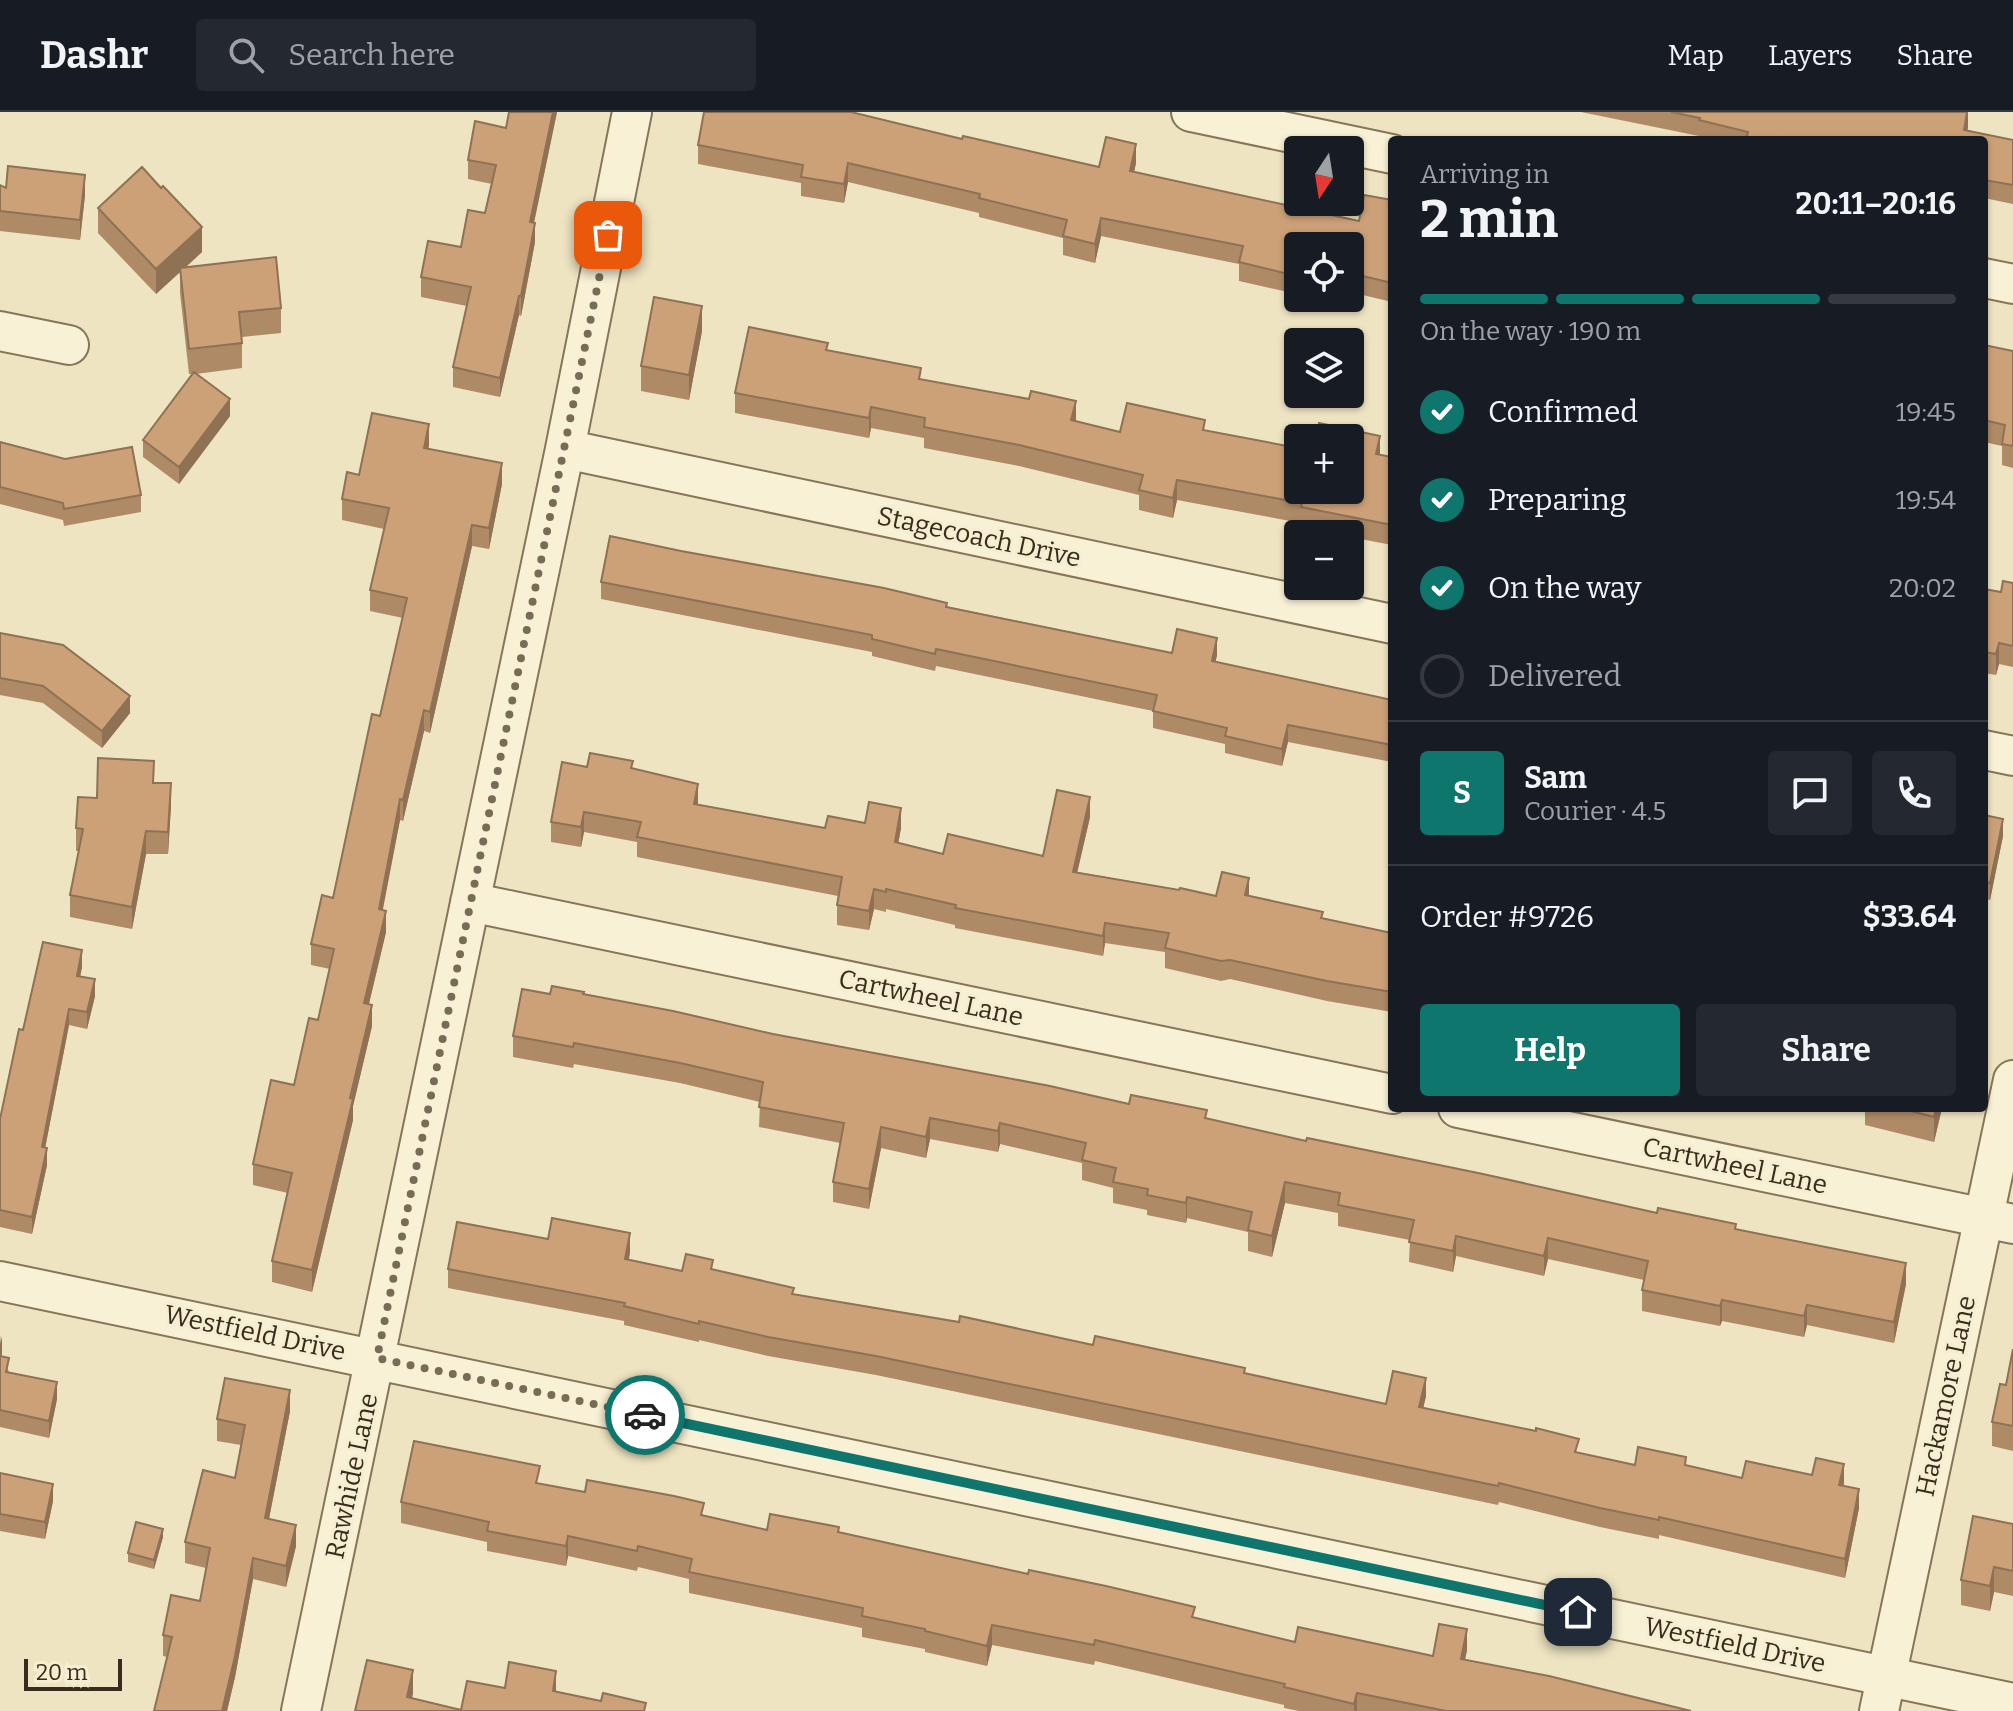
<!DOCTYPE html>
<html lang="en">
<head>
<meta charset="utf-8">
<style>
	body { margin:0; font-family:Bitter,serif; background:#242831; color:#f1f3f6; height:100vh; display:flex; flex-direction:column; font-size:30px; white-space:nowrap }
	* { box-sizing:border-box; margin:0 }
	p { font-size:26px; color:#9ea1a6 }
	.icon { flex:none; width:44px; height:44px; fill:none; stroke:currentColor; stroke-width:2; stroke-linecap:round; stroke-linejoin:round }
	.map { position:relative; flex:1; overflow:hidden }
	.details { position:absolute; left:1388px; top:24px; width:600px; height:976px; display:flex; flex-direction:column; background:#171b24; border-radius:8px; box-shadow:0 2px 6px #0004 }
	.details>* { flex:none }
	.needle { width:52px; rotate:192deg }
	.fabs { position:absolute; left:1284px; top:24px; display:grid; gap:16px }
	.fabs a { display:grid; place-items:center; width:80px; height:80px; border-radius:8px; background:#171b24; box-shadow:0 2px 6px #0004; font-size:40px }
	.scale { position:absolute; left:24px; bottom:20px; width:98px; box-sizing:border-box; padding-left:8px; border:4px solid #372c1d; border-top:0; font-size:22px; line-height:28px; white-space:nowrap; color:#372c1d; -webkit-text-stroke:6px #f5eed1; paint-order:stroke }
	.pin { position:absolute; display:grid; place-items:center; width:68px; height:68px; color:#fff; margin:-34px; border-radius:16px; box-shadow:0 4px 12px #0006 }
	.courier { position:absolute; display:grid; place-items:center; width:80px; height:80px; margin:-40px; border:6px solid #0f766e; border-radius:50%; background:#fff; color:#222; box-shadow:0 2px 10px #0007 }
	.headline em { font-style:normal; font-weight:700 }
	.headline div { display:flex; flex-direction:column-reverse }
	.headline { display:flex; align-items:center; justify-content:space-between; height:136px; padding:0 32px }
	h1 { font-size:52px; font-weight:700; line-height:60px }
	.bar { display:grid; grid-template-columns:repeat(4,1fr); gap:12px 8px; align-content:center; height:96px; padding:0 32px }
	.bar i { height:10px; border-radius:6px; background:#363941 }
	.bar .active { background:#0f766e }
	.bar p { grid-column:span 4 }
	.line { display:flex; align-items:center; gap:20px; padding:0 32px; border-top:2px solid #363941 }
	.line div { flex:1 }
	.round { display:grid; place-items:center; flex:none; width:84px; height:84px; border-radius:8px; background:#242831 }
	ol { padding:0 32px; list-style:none }
	li { display:flex; align-items:center; gap:24px; height:88px }
	li p { margin-inline-start:auto }
	li .icon { padding:8px; border-radius:50%; background:#0f766e; color:#fff; stroke-width:4 }
	li:last-child { color:#9ea1a6 }
	li i { width:44px; height:44px; border:4px solid #363941; border-radius:50% }
	.button { display:flex; gap:16px; margin-top:auto; padding:16px 32px }
	.button a { flex:1; height:92px; border-radius:8px; background:#0f766e; color:#fff; font-size:32px; font-weight:700; line-height:92px; text-align:center }
	.button a+a { background:#242831; color:#f1f3f6 }
	header { display:flex; align-items:center; gap:48px; box-sizing:border-box; height:112px; padding:0 40px; background:#171b24; border-bottom:2px solid #363941 }
	header strong { font-size:38px }
	nav { display:flex; gap:44px; margin-inline-start:auto; font-size:28px }
	.search { width:560px; height:72px; background:#242831; display:flex; align-items:center; gap:20px; box-sizing:border-box; padding:0 28px; border-radius:8px; color:#9ea1a6; font-size:30px }
	.map>svg:first-child { display:block }
</style>
</head>
<body>
<header>
<strong>Dashr</strong>
<div class="search"><svg class="icon" aria-label="search" viewBox="0 0 24 24"><circle cx="10" cy="10" r="6"/><path d="M15 15l6 6"/></svg>Search here</div>
<nav><a>Map</a><a>Layers</a><a>Share</a></nav>
</header>
<div class="map">
<svg width="2013" height="1599" viewBox="0 0 2013 1599">
	<rect width="100%" height="100%" fill="#eee4c2"/>
	<g fill="none" stroke-linecap="round" stroke-linejoin="round">
		<!-- minor casing -->
		<g stroke="#877559" stroke-width="42">
			<path id="minor" d="M1191,0L1392,42
				M1984,166L2013,172
				M0,219L69,233
				M565,337L1392,512
				M1984,638L2013,644
				M470,790L1392,982
				M1458,996L2013,1112
				M0,1169L2013,1591
				M301,1599L565,337L632,0
				M1879,1599L2013,968"/>
		</g>
		<!-- minor -->
		<use href="#minor" stroke="#f8f1d5" stroke-width="38"/>
	</g>
	<!-- wall -->
	<path fill="#af8a67" d="M509,0H557L534,111L535,130L521,204L519,203L500,285L453,275V255L467,194L421,185V165L461,135L485,101L492,72L468,67V48L506,16Z
		M1581,0H1968L1967,19L2013,28V92L1984,86V28H1705L1699,27V24Z
		M962,27L1099,55L1136,51L1134,60L1359,109L1392,88V190L1350,180V134H1298V169L1291,167L1288,180L1239,169V152L1101,124L1095,151L1063,143V126L979,105V101L848,70L844,91L801,84V71L698,52V33Z
		M0,73L6,76L85,83L80,128L0,119Z
		M98,96L202,140L186,155L281,196V221L242,225V256L196,262L230,304L179,372L143,345V328L194,262H189L180,181V160L156,182L98,121Z
		M702,219L689,288L641,279V254Z
		M1984,233L2013,239V356L2002,353V334L1984,330Z
		M828,238L921,267L1075,309L1120,320L1205,319L1298,378L1380,343L1392,345V433L1350,425V422H1336L1301,415V411L1177,388L1173,406L1139,398V383L1019,354L924,336V326L871,316L869,326L735,301V281Z
		M0,330L141,383V400L64,414L63,408L0,392Z
		M429,333L428,337L502,372L489,437L472,434L430,621L424,619L403,709L400,708L382,798L386,820L369,892L372,914L353,994V1008L312,1180L272,1170V1149L288,1081L253,1073V1052L294,973L318,908L330,857L311,853V832L333,786L380,604L403,506L370,499V478L384,417L342,408V387Z
		M681,439L1172,541L1217,543L1215,550L1392,588V650L1288,630L1282,654L1225,641V632L1153,616V599L936,554L935,559L872,544V540L601,487V470Z
		M2013,471V555L1999,552L1996,563L1984,561V477L2001,480Z
		M0,521L130,601L102,636L43,591L0,583Z
		M587,655L633,657L698,693L825,716L865,711L901,716L898,731L943,742L1043,744L1090,705L1077,760L1216,784H1249L1323,806L1392,821V900L1327,889L1230,867L1221,869L1165,856V840L1105,831L1103,844L955,816V813L886,797V800L874,797L869,818L837,813V793L838,784L637,745V730L584,720L581,735L551,730V710Z
		M154,671L171,693L168,742H146L132,817L70,805V783L79,739H76V716L97,686Z
		M1984,703L2003,724L1990,788L1984,787Z
		M82,855L80,864L95,884L87,917L69,913L45,1036L47,1053L32,1122L0,1115V1007L23,918Z
		M550,882H584L773,922L1129,992L1207,1006L1306,1029L1736,1118L1906,1172L1894,1231L1807,1213L1804,1225L1722,1209L1720,1214L1642,1199V1178L1644,1168L1548,1147L1544,1164L1456,1144L1453,1160L1409,1150L1410,1128L1338,1114V1101L1285,1091L1272,1145L1248,1139V1120L1187,1106L1186,1111L1147,1103V1098L1113,1091V1076L1082,1068V1051L1000,1032L998,1040L930,1027L926,1046L881,1036L869,1097L833,1090V1070L840,1031L759,1015L760,990L680,971L574,952L573,956L513,945V924Z
		M1865,996H1942L1934,1030L1865,1013Z
		M548,1127L630,1140L629,1147L682,1159L713,1157L794,1182L1093,1233L1245,1261L1386,1292L1426,1284L1423,1296L1579,1341L1635,1353L1686,1354L1742,1366L1844,1371L1843,1374L1859,1396L1845,1466L1659,1423V1427L1600,1415L1499,1390L1498,1393L876,1263L768,1244L699,1228V1230L624,1213V1209L448,1176V1157Z
		M0,1223L2,1240V1244L9,1260L57,1287L49,1326L0,1315Z
		M2013,1237V1339L1992,1334V1310L2006,1273Z
		M290,1299L269,1407L296,1434L286,1475L253,1467L235,1565L227,1599H154L167,1545L163,1544V1523L200,1489L206,1456L185,1451V1430L235,1366L241,1333L217,1329V1307Z
		M0,1361L53,1389L45,1427L0,1419Z
		M540,1372L704,1403L767,1418L839,1420L1295,1530L1433,1544L1467,1538L1465,1548L1691,1599H1299L1284,1596V1593L1095,1549L1094,1553L992,1533L987,1554L925,1540V1537L862,1525V1516L689,1481V1467L638,1455L637,1459L568,1444L566,1454L487,1439V1430L401,1411V1390Z
		M2013,1412V1484L1994,1480L1990,1499L1961,1493V1468Z
		M163,1425L154,1457L128,1450V1441Z"/>
	<!-- shaded-wall -->
	<path fill="#8f7154" d="M553,0H557L530,129V110Z
		M1968,0V16L1965,28L1964,18Z
		M1136,32V51L1130,78V59Z
		M848,51V70L844,91V72Z
		M85,63V83L80,128V108Z
		M1101,106V124L1095,151V132Z
		M535,111V130L521,204V184Z
		M202,115V140L156,182V157Z
		M1291,148V167L1288,180V162Z
		M519,184V203L500,285V266Z
		M702,194V219L689,288V263Z
		M230,287V304L179,372V355Z
		M1076,289V309L1071,308Z
		M871,295V316L869,326V306Z
		M429,312V333L424,357V336Z
		M1380,324V345L1376,342Z
		M502,351V372L489,437V416Z
		M1177,368V388L1173,406V386Z
		M472,413V434L430,621V600Z
		M1217,526V543L1212,566V549Z
		M1999,531V552L1996,563V542Z
		M130,584V601L102,636V619Z
		M424,598V619L403,709V688Z
		M1288,613V630L1282,654V637Z
		M171,671V693L168,742V720Z
		M698,672V692H694Z
		M1090,685V705L1073,779V760Z
		M400,687V708L379,818V797Z
		M901,696V716L895,750V730Z
		M584,700V720L581,735V715Z
		M2003,707V724L1990,788V771Z
		M146,719V742L132,817V795Z
		M1249,766V786L1245,783Z
		M874,777V797L869,818V799Z
		M386,799V820L364,912V891Z
		M1105,811V831L1103,844V824Z
		M82,838V855L77,881V864Z
		M95,867V884L87,917V900Z
		M372,893V914L353,994V1008L312,1180V1158Z
		M69,897V913L42,1052V1035Z
		M1936,996H1942L1934,1030V1005Z
		M930,1006V1027L926,1046V1025Z
		M1000,1011V1032L998,1040V1019Z
		M881,1015V1036L869,1097V1077Z
		M47,1036V1053L32,1122V1105Z
		M1285,1070V1091L1272,1145V1124Z
		M1187,1085V1106L1186,1111V1091Z
		M630,1121V1140L625,1166V1147Z
		M1456,1124V1144L1453,1160V1139Z
		M1548,1126V1147L1544,1164V1144Z
		M1906,1151V1172L1894,1231V1210Z
		M1722,1188V1209L1720,1214V1194Z
		M1807,1193V1213L1804,1225V1204Z
		M2,1224V1240L0,1251V1234Z
		M1426,1266V1284L1419,1314V1295Z
		M57,1270V1287L49,1326V1309Z
		M290,1278V1299L265,1427V1406Z
		M1844,1352V1371L1839,1392V1373Z
		M53,1372V1389L45,1427V1410Z
		M1859,1377V1396L1845,1466V1447Z
		M296,1413V1434L286,1475V1454Z
		M163,1417V1425L154,1457V1448Z
		M568,1424V1444L566,1454V1434Z
		M253,1446V1467L235,1565L227,1599H222Z
		M1994,1455V1480L1990,1499V1474Z
		M992,1513V1533L987,1554V1534Z
		M1467,1517V1538L1461,1567V1547Z
		M413,1558V1582L409,1599L407,1585Z
		M556,1559V1583L553,1579Z
		M1357,1581V1599H1354V1592Z"/>
	<!-- building -->
	<path fill="#cca178" stroke="#8f7154" stroke-width="2" d="M509,0H553L530,110L535,111L521,184H519L500,266L453,255L471,175L421,165L428,129L461,135L468,98L485,101L496,53L468,48L475,9L506,16Z
		M704,0H851L962,27L963,24L1099,55L1106,25L1136,32L1130,59L1359,109L1364,83L1392,88L1391,111H1392V171L1350,161V134H1298V150L1291,148L1288,162L1239,150L1243,134L1101,106L1095,132L1063,124L1067,108L979,86L980,82L848,51L844,72L801,65L803,53L698,33Z
		M1671,0H1967L1964,18L2013,28V73L1984,68V28H1797L1781,25L1780,28H1746L1748,20L1699,8L1700,6Z
		M8,54L85,63L80,108L0,99V73L6,76Z
		M142,55L161,76L163,74L202,115L156,157L98,96Z
		M276,145L281,196L239,200L242,231L189,237L180,156Z
		M654,185L702,194L689,263L641,254Z
		M749,215L828,231L826,238L921,256L919,267L1029,287L1031,279L1076,289L1071,308L1120,320L1127,291L1205,308L1203,318L1298,336V378H1350V326H1316L1319,311L1380,324L1376,342L1392,345V413L1301,395L1302,391L1177,368L1173,386L1139,378L1143,363L1019,333L924,315L925,306L871,295L869,306L735,281Z
		M1984,233L2013,239V334L2002,332L2005,313L1984,308Z
		M194,260L230,287L179,355L143,328Z
		M372,301L429,312L424,336L502,351L489,416L472,413L430,600L424,598L403,688L400,687L379,797L386,799L364,891L372,893L350,986L353,987L312,1158L272,1149L292,1061L253,1052L271,968L294,973L309,906L318,908L334,837L311,832L322,783L333,786L372,602L380,604L407,486L370,478L389,396L342,387L347,360L359,363Z
		M0,330L65,347L132,335L141,383L64,397L63,391L0,375Z
		M610,424L681,439L884,476L947,491L946,495L1172,541L1177,517L1217,526L1212,549L1392,588V633L1288,613L1282,637L1225,624L1227,616L1153,599L1157,583L936,537L935,542L872,527V523L601,470Z
		M2003,469L2013,471V534L1999,531L1996,542L1984,540V477L2001,480Z
		M0,521L63,533L130,584L102,619L43,574L0,566Z
		M590,641L633,649L631,656L698,672L694,692L825,716L828,704L865,711L869,690L901,696L895,730L943,742L948,722L1043,744L1057,678L1090,685L1073,760L1179,778L1180,776L1216,784L1222,760L1249,766L1245,783L1323,800L1321,806L1392,821V880L1327,869L1230,848L1221,849L1165,836L1169,821L1105,811L1103,824L955,796L956,793L886,777V780L874,777L869,799L837,793L842,765L637,725L641,710L584,700L581,715L551,710L562,650L587,655Z
		M98,646L154,649L153,671H171L168,720L146,719L132,795L70,783L83,717L76,716L78,685L97,686Z
		M1984,703L2003,707L1990,771L1984,770Z
		M43,830L82,838L77,864L95,867L87,900L69,897L42,1035L47,1036L32,1105L0,1098V1007L19,917L23,918Z
		M552,874L584,880L583,882L673,899L773,922L1050,974L1129,992L1131,983L1207,998L1205,1006L1306,1029L1307,1026L1483,1062L1657,1101L1658,1096L1736,1112L1735,1117L1906,1151L1894,1210L1807,1193L1804,1204L1722,1188L1720,1194L1642,1178L1648,1149L1548,1126L1544,1144L1456,1124L1453,1139L1409,1130L1414,1108L1338,1093L1340,1081L1285,1070L1272,1124L1248,1118L1252,1100L1187,1085L1186,1091L1147,1083L1148,1077L1113,1070L1116,1056L1082,1048L1086,1031L1000,1011L998,1019L930,1006L926,1025L881,1015L869,1077L833,1070L844,1011L759,995L763,970L680,951L574,931L573,935L513,924L522,877L550,882Z
		M1899,996H1936L1934,1005Z
		M552,1106L630,1121L625,1147L682,1159L686,1142L713,1148L711,1157L794,1176L792,1182L959,1210L960,1204L1093,1233L1095,1224L1245,1256L1244,1261L1386,1292L1393,1259L1426,1266L1419,1295L1536,1319V1316L1579,1327L1575,1340L1635,1353L1638,1335L1686,1345L1685,1353L1742,1366L1746,1349L1812,1363L1816,1346L1844,1352L1839,1373L1859,1377L1845,1447L1659,1405V1408L1600,1396L1499,1371L1498,1374L876,1244L768,1225L699,1209V1212L624,1194L625,1191L448,1157L457,1110L548,1127Z
		M2013,1237V1314L1992,1310L2000,1272L2006,1273Z
		M0,1244L9,1246L6,1260L57,1270L49,1309L0,1298Z
		M225,1266L290,1278L265,1406L296,1413L286,1454L253,1446L235,1544L222,1599H154L172,1525L163,1523L171,1483L200,1489L210,1436L185,1430L203,1358L235,1366L245,1313L217,1307Z
		M414,1329L540,1354L536,1371L585,1380L587,1368L674,1384L704,1391L701,1403L767,1418L770,1402L839,1415L838,1420L1028,1462L1029,1458L1106,1474L1195,1495L1192,1505L1295,1530L1298,1515L1433,1544L1439,1512L1467,1517L1461,1547L1549,1564L1691,1599H1446L1357,1581L1354,1592L1284,1575L1285,1572L1095,1528L1094,1533L992,1513L987,1534L925,1519V1517L862,1504L863,1496L689,1460L692,1447L638,1434L637,1439L568,1424L566,1434L487,1419L489,1410L401,1390Z
		M0,1361L53,1372L45,1410L0,1402Z
		M1973,1404L2013,1412V1459L1994,1455L1990,1474L1961,1468Z
		M136,1410L163,1417L154,1448L128,1441Z
		M367,1548L413,1558L407,1585L461,1598L467,1569L505,1576L509,1550L556,1559L553,1579L601,1589L603,1581L646,1591L644,1599H355Z"/>
	<g fill="none" stroke-linecap="round" stroke-linejoin="round">
		<!-- done -->
		<path stroke="#776c57" stroke-width="8" stroke-dasharray="0 14.4" d="M608,123L377,1246L645,1303"/>
		<!-- route -->
		<path stroke="#0f766e" stroke-width="10" d="M645,1303L1578,1500"/>
	</g>
	<g text-anchor="middle" dominant-baseline="central" stroke-width="6" stroke-linejoin="round" paint-order="stroke">
		<!-- street labels -->
		<g font-size="26" fill="#372c1d" stroke="#f5eed1">
			<text transform="translate(979 425) rotate(12)">Stagecoach Drive</text>
			<text transform="translate(931 886) rotate(12)">Cartwheel Lane</text>
			<text transform="translate(1735 1054) rotate(12)">Cartwheel Lane</text>
			<text transform="translate(255 1221) rotate(12)">Westfield Drive</text>
			<text transform="translate(1946 1284) rotate(-78)">Hackamore Lane</text>
			<text transform="translate(352 1364) rotate(-78)">Rawhide Lane</text>
			<text transform="translate(1735 1533) rotate(12)">Westfield Drive</text>
		</g>
	</g>
</svg>
<div class="fabs">
<a><svg class="needle" viewBox="-14 -14 28 28"><path d="M0-13l5 13h-10z" fill="#e53935"/><path d="M0 13l5-13h-10z" fill="#9ea1a6"/></svg></a>
<a><svg class="icon" aria-label="locate" viewBox="0 0 24 24"><circle cx="12" cy="12" r="6"/><path d="M12 2v4M12 18v4M2 12h4M18 12h4"/></svg></a>
<a><svg class="icon" aria-label="layers" viewBox="0 0 24 24"><path d="M12 4l9 5-9 5-9-5zM3 14l9 5 9-5"/></svg></a>
<a>+</a>
<a>−</a>
</div>
<div class="scale">20 m</div>
<div class="pin" style="left:608px;top:123px;background:#ea580c"><svg class="icon" aria-label="bag" viewBox="0 0 24 24"><path d="M5 8h14l-1 12H6zM9 8a3 3 0 0 1 6 0"/></svg></div>
<div class="pin" style="left:1578px;top:1500px;background:#1f2937"><svg class="icon" aria-label="home" viewBox="0 0 24 24"><path d="M3 11l9-7 9 7M6 9v11h12V9"/></svg></div>
<div class="courier" style="left:645px;top:1303px"><svg class="icon" aria-label="car" viewBox="0 0 24 24"><path d="M5 17H2v-5l4-1 3-4h7l3 4 3 1v5h-3M9 17h6M6 11h13"/><circle cx="7" cy="17" r="2"/><circle cx="17" cy="17" r="2"/></svg></div>
<section class="details">
<div class="headline"><div><h1>2 min</h1><p>Arriving in</p></div><em>20:11–20:16</em></div>
<div class="bar"><i class="active"></i><i class="active"></i><i class="active"></i><i></i><p>On the way · 190 m</p></div>
<ol>
<li><svg class="icon" aria-label="check" viewBox="0 0 24 24"><path d="M5 12l5 5 9-10"/></svg>Confirmed<p>19:45</p></li>
<li><svg class="icon" aria-label="check" viewBox="0 0 24 24"><path d="M5 12l5 5 9-10"/></svg>Preparing<p>19:54</p></li>
<li><svg class="icon" aria-label="check" viewBox="0 0 24 24"><path d="M5 12l5 5 9-10"/></svg>On the way<p>20:02</p></li>
<li><i></i>Delivered</li>
</ol>
<div class="line" style="height:144px"><b class="round" style="background:#0f766e;color:#fff">S</b><div><b>Sam</b><p>Courier · 4.5</p></div><a class="round"><svg class="icon" aria-label="chat" viewBox="0 0 24 24"><path d="M4 5h16v11H9l-5 4z"/></svg></a><a class="round"><svg class="icon" aria-label="phone" viewBox="0 0 24 24"><path d="M5 4h4l2 5-3 2q2 4 5 5l2-3 5 2v4C11 20 4 13 5 4z"/></svg></a></div>
<div class="line" style="height:104px"><div>Order #9726</div><b>$33.64</b></div>
<div class="button"><a>Help</a><a>Share</a></div>
</section>
</div>
</body>
</html>
